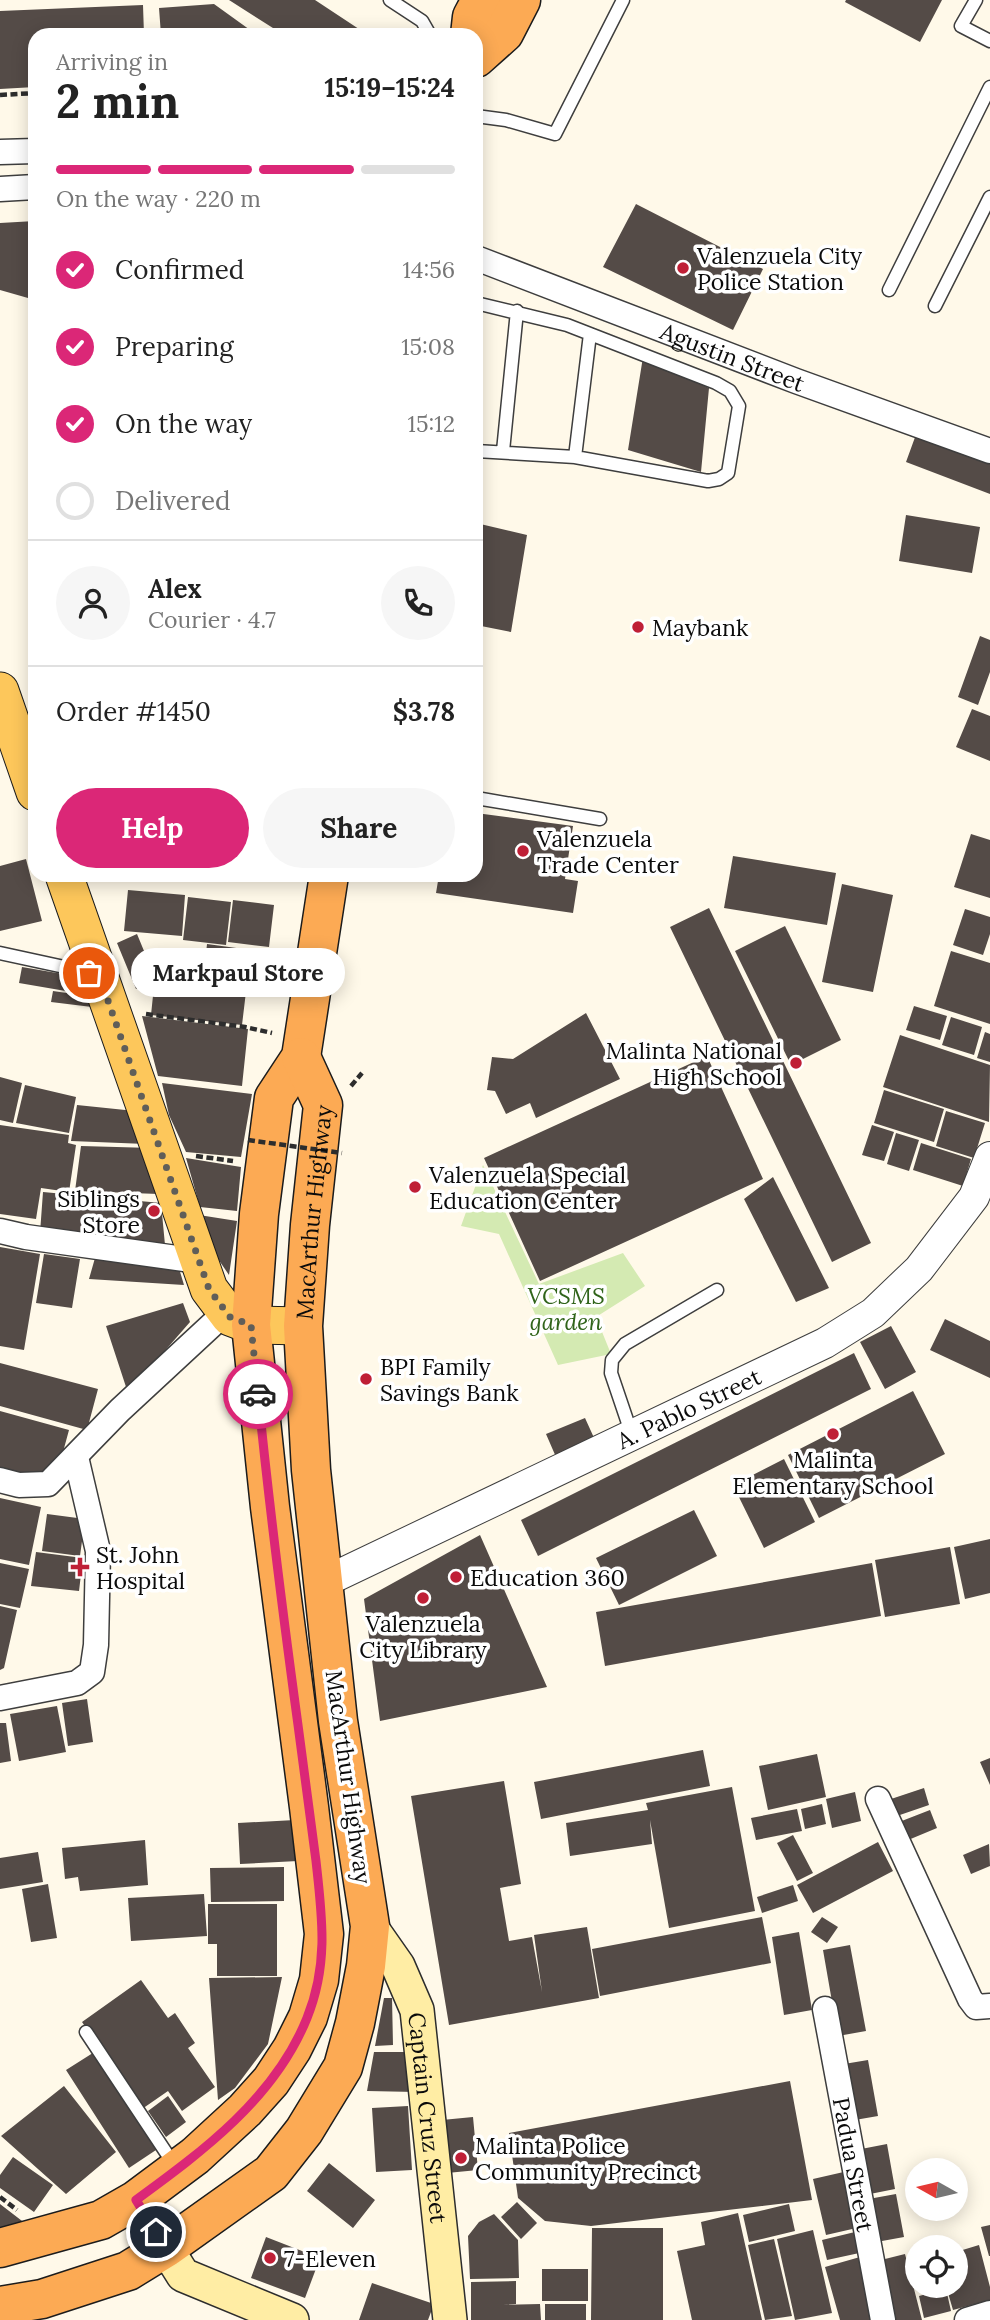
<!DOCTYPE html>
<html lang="en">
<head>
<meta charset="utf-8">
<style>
	body { margin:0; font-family:Lora,serif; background:#f6f6f6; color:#222; height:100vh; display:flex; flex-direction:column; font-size:26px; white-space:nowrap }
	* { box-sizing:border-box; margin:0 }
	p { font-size:23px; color:#767676 }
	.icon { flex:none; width:38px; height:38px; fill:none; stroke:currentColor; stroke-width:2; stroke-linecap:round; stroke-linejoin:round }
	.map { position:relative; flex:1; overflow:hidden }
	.sheet { position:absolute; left:28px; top:28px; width:455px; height:854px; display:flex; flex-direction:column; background:#fff; border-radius:21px; box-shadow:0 4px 18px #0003 }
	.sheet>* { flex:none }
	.needle { width:46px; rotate:278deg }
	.controls { position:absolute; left:905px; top:2158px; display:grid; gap:14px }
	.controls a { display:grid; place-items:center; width:63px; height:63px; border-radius:50%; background:#fff; box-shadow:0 4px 18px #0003; font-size:35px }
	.pin { position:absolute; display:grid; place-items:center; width:60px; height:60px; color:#fff; margin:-30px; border:4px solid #fff; border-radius:50%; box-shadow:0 2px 7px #0007 }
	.courier { position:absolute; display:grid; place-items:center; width:70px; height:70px; margin:-35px; border:5px solid #db2777; border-radius:50%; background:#fff; color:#222; box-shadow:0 2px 9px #0007 }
	.bubble { position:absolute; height:49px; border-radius:24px; background:#fff; box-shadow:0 4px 18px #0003; font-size:23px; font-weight:700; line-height:49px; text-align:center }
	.overview em { font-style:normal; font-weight:700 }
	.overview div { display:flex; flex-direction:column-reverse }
	.overview { display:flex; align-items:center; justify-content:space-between; height:119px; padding:0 28px }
	h1 { font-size:46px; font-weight:700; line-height:52px }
	.bar { display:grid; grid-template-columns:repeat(4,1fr); gap:10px 7px; align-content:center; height:84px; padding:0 28px }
	.bar i { height:9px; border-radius:5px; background:#e0e0e0 }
	.bar .selected { background:#db2777 }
	.bar p { grid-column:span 4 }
	.line { display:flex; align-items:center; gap:18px; padding:0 28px; border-top:2px solid #e0e0e0 }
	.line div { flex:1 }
	.round { display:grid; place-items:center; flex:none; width:74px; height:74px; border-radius:37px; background:#f6f6f6 }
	ol { padding:0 28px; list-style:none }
	li { display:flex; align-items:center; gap:21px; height:77px }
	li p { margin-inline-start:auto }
	li .icon { padding:7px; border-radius:50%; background:#db2777; color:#fff; stroke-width:4 }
	li:last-child { color:#767676 }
	li i { width:38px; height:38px; border:4px solid #e0e0e0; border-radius:50% }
	.action { display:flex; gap:14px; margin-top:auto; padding:14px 28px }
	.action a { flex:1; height:80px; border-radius:42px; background:#db2777; color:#fff; font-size:28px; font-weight:700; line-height:80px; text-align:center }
	.action a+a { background:#f6f6f6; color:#222 }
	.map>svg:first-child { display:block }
</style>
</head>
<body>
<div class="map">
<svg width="990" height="2320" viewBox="0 0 990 2320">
	<rect width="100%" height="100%" fill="#fff9e9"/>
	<!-- green -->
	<path fill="#d4eab2" d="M483,1165L539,1284L623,1253L645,1286L596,1317L611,1354L558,1365L499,1234L461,1226Z"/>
	<!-- building -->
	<path fill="#544b47" d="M229,0H315L368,35H284Z
		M846,0H942L920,42L845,2Z
		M214,4L257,35H161L159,8Z
		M143,5L144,35H35V87L0,89V11Z
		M636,204L763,269L733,330L603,267Z
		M35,221V300L0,290V223Z
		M643,357L709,388L701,472L628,450Z
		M918,429L990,456V494L906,462Z
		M906,515L980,527L972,573L899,561Z
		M476,523L527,535L511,632L476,625Z
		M980,636L990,640V672L978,705L958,697Z
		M972,709L990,716V761L956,747Z
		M476,813L573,826L565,879L578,881L573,913L436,893L439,875H476Z
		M971,834L990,840V898L954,887Z
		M733,856L836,873L827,925L724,908Z
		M26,859L42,921L0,931V866Z
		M842,884L893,895L873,992L822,982Z
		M128,890L185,895L182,936L124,931Z
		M188,897L231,902L226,945L183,940Z
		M233,900L274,905L269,947L228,942Z
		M709,908L871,1243L832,1262L670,927Z
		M965,909L990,917V934L983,955L953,945Z
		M785,926L841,1040L791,1065L735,951Z
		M137,934L156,980L136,989L117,943Z
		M207,944L251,950L242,1025L151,1015L154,986L202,991Z
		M951,951L990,963V1024L934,1006Z
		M22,967L92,979L89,995L19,983Z
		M53,991L94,997L92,1007L51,1002Z
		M914,1006L947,1016L940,1040L906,1030Z
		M586,1013L620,1079L536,1118L530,1103L506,1114L495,1091L487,1090L492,1057L513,1059Z
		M142,1016L248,1029L242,1086L158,1076Z
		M951,1017L982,1027L974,1055L942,1045Z
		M985,1032L990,1034V1062L977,1058Z
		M900,1035L990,1065L989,1122L883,1087Z
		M707,1056L763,1179L540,1281L484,1158Z
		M0,1077L22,1083L13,1123L0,1120Z
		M162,1083L252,1094L241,1157L186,1152L169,1115Z
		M25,1085L76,1097L69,1133L16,1123Z
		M884,1090L944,1109L934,1142L874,1123Z
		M77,1105L135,1111L146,1144L71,1141Z
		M946,1111L985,1123L974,1158L936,1146Z
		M0,1125L69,1135L68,1143L76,1145L69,1192L41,1188L36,1219L0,1214Z
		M872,1125L894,1132L884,1161L862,1155Z
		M896,1133L919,1140L909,1171L887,1164Z
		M921,1143L971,1159L963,1186L913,1170Z
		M81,1146L152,1148L159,1194L75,1191Z
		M186,1158L241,1167L237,1211L200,1207Z
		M773,1177L829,1288L796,1302L744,1199Z
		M43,1192L161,1203L165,1245L40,1233Z
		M199,1215L237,1221L229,1275L212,1250Z
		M0,1247L40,1254L24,1350L0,1346Z
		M44,1254L80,1259L72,1308L36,1303Z
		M95,1258L178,1265L184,1285L89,1279Z
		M183,1303L190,1322L128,1393L106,1326Z
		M945,1319L990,1341V1378L930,1350Z
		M891,1326L916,1372L885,1389L860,1342Z
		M854,1353L871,1389L538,1556L521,1520Z
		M0,1363L98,1389L87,1430L0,1406Z
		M913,1391L945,1454L819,1518L788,1455Z
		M0,1411L69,1430L60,1463L40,1478L0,1467Z
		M585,1418L595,1440L556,1457L546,1434Z
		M784,1459L815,1522L764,1548L733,1485Z
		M0,1498L41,1507L29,1565L0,1559Z
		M694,1510L717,1556L619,1605L596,1558Z
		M47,1514L85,1519L80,1556L42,1551Z
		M480,1535L547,1687L380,1721L364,1599Z
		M990,1539V1593L965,1599L954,1547Z
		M950,1547L960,1604L885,1617L875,1560Z
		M36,1552L83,1558L79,1591L31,1586Z
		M0,1563L29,1569L20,1608L0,1604Z
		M872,1563L881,1616L605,1666L596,1612Z
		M0,1606L17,1610L4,1668L0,1670Z
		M87,1699L93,1742L68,1746L62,1703Z
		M57,1706L66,1752L19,1761L10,1714Z
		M0,1723H6L11,1761L0,1763Z
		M703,1750L710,1786L541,1819L534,1782Z
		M817,1754L826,1797L768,1810L759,1766Z
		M990,1758V1785L980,1762Z
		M504,1781L521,1884L500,1888L509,1941L532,1937L542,1992L534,1935L587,1927L599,1998L449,2025L411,1796Z
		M732,1787L755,1911L669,1928L650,1820L652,1844L570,1856L566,1823L648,1810L646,1803Z
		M924,1788L929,1805L894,1817L888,1800Z
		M855,1792L861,1821L832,1828L826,1799Z
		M822,1804L826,1824L805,1829L801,1809Z
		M797,1809L802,1831L756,1840L751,1818Z
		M930,1810L937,1828L901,1843L894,1824Z
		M295,1820L298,1861L240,1864L238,1823Z
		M793,1835L813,1873L797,1881L777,1843Z
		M145,1840L148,1885L80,1891L78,1877L65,1879L62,1848Z
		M878,1842L893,1871L813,1913L797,1885Z
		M989,1844L990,1866L971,1874L963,1855Z
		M38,1852L43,1882L0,1889V1858Z
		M284,1867V1901L211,1902L210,1868Z
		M48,1884L57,1938L31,1942L22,1889Z
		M793,1885L798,1901L762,1913L757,1897Z
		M204,1894L207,1936L131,1941L128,1898Z
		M208,1904H277V1976H217V1944H208Z
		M762,1917L771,1963L600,1996L592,1949Z
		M822,1917L838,1927L827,1943L811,1932Z
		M799,1932L812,2010L784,2015L772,1937Z
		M850,1945L866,2031L838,2036L823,1950Z
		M282,1977L268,2044L235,2088L218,2100L209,1978Z
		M141,1980L168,2018L175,2013L195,2043L188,2048L215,2087L182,2111L168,2091L142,2109L82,2022Z
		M384,1998H392L393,2045L375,2046Z
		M96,2051L159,2148L129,2168L66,2070Z
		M374,2052H411L416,2092L367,2091Z
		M868,2060L878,2116L849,2121L838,2065Z
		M790,2081L812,2200L591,2226L545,2221L518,2198L509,2133Z
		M64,2086L116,2152L66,2194L1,2136Z
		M168,2096L186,2122L166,2137L148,2111Z
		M408,2106L412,2170L376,2172L372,2108Z
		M473,2117L478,2170L447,2173L442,2120Z
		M887,2144L895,2189L865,2195L856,2150Z
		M13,2157L53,2185L34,2212L0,2188V2175Z
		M329,2163L375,2200L353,2228L307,2191Z
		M848,2171L861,2227L826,2235L813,2179Z
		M896,2194L904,2237L871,2243L863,2200Z
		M517,2202L537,2223L521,2239L501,2217Z
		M0,2204L26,2224L0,2233Z
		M789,2204L795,2231L749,2242L743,2215Z
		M738,2213L762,2320H692L677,2251L705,2245L701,2222Z
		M494,2214L518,2240L519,2278L470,2279L468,2236L479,2222Z
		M990,2225V2256H989L981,2227Z
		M592,2228H663V2320H591Z
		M813,2230L832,2313L795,2320L777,2239Z
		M859,2231L864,2252L827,2260L822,2240Z
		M266,2237L320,2258L305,2298L251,2278Z
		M774,2239L792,2316L765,2320L748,2245Z
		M979,2245L990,2287V2300L953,2310L946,2286H956V2252Z
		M905,2254L922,2320H888L873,2262Z
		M867,2255L879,2320H840L825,2267Z
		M542,2269H588V2301H542Z
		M516,2281V2304L503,2305L540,2304L541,2320H471V2282Z
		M372,2283L434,2304L428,2320H359Z
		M946,2289L951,2311L924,2318L919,2296Z
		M545,2304H586V2320H545Z"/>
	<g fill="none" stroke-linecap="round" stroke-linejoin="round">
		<!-- service casing -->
		<g stroke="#3e3e3e" stroke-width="15">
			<path id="service" d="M390,0L422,21L430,35
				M976,0L961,26L990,41
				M476,116L506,120L555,134L623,0
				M889,290L990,87
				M476,303L567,325L716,383L730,391L739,406L728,473L719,479L708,481L575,457L476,451
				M935,306L990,197
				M503,451L517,311
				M575,457L590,334
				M476,798L600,819
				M0,953L92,973
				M632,1435L611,1373L612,1360L625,1344L717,1290
				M86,2032L175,2166"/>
		</g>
		<!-- minor casing -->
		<g stroke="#3e3e3e" stroke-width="27">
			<g id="minor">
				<path d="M0,152L35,151"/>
				<path d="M0,189L35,187"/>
				<path id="s1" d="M476,258L796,381L990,451"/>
				<path d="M0,1231L26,1237L198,1261"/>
				<path d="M0,1480L19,1485L48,1484L120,1410L215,1322L230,1317"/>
				<path d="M0,1698L77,1683L92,1672L96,1645L98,1551L76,1457"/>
				<path d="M878,1799L970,1999L976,2007L990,2006"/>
				<path id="s2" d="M825,2009L883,2320"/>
				<path d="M967,2320L990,2313"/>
			</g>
		</g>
		<!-- tertiary casing -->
		<g stroke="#3e3e3e" stroke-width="32">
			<g id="tertiary">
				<path id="s3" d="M324,1582L825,1343L873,1313L919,1269L974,1197L990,1157"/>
			</g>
		</g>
		<!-- secondary casing -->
		<g stroke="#2d2d2d" stroke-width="36">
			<g id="secondary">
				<path id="s4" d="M370,1926L398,1966L417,2010L450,2320"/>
				<path d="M136,2200L183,2275L292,2320"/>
			</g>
		</g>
		<!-- primary casing -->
		<g stroke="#1c1c1c" stroke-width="39">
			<path id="primary" d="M0,691L35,792
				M64,875L209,1289L230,1317L251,1325L303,1326"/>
		</g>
		<!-- trunk casing -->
		<g stroke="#1c1c1c" stroke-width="41">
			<g id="trunk">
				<path d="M470,35L472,17L481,0"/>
				<path d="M476,58L504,33L521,0"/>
				<path d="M0,2248L101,2220L136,2200L195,2156L245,2110L271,2081L292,2049L308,2017L319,1980L324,1934L309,1807L270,1507L251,1325L259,1214L274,1098L301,1057L329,875"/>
				<path id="s5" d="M0,2306L42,2299L128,2271L167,2247L271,2173L304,2131L343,2067L355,2023L366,1966L370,1926L338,1721L311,1470L303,1326L310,1225L323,1105L301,1057"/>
			</g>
		</g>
		<!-- path -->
		<path stroke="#2d2d2d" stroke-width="4.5" stroke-dasharray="7 3.5" stroke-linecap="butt" d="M0,95L35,93
			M146,1014L245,1027L272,1033
			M351,1086L362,1073
			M196,1156L233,1161
			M0,2197L17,2210"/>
		<!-- service -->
		<use href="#service" stroke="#fff" stroke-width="12"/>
		<!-- minor -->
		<use href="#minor" stroke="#fff" stroke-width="24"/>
		<!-- tertiary -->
		<use href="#tertiary" stroke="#fff" stroke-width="30"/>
		<!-- secondary -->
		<use href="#secondary" stroke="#ffeda4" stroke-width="33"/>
		<!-- primary -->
		<use href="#primary" stroke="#fdc75b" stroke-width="37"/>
		<!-- trunk -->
		<use href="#trunk" stroke="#fcaa54" stroke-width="38"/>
		<!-- path-bridge -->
		<path stroke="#2d2d2d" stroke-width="4.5" stroke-dasharray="7 3.5" stroke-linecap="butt" d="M248,1140L342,1153"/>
	</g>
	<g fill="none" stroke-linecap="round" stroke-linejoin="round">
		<!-- done -->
		<path stroke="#605e59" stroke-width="7" stroke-dasharray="0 12.6" d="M89,973L99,975L209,1289L230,1317L251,1325L258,1394"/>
		<!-- route -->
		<path stroke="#db2777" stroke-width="9" d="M156,2232L136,2200C203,2151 275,2098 307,2018C329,1964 322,1916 316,1861C310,1816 304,1770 298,1725C283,1615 269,1504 258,1394"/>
	</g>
	<!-- markers -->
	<g fill="#bf1f36" stroke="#fff" stroke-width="2.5">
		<circle cx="683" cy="268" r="7"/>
		<circle cx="638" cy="627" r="7"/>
		<circle cx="523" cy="851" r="7"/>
		<circle cx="796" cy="1063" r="7"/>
		<circle cx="415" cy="1187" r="7"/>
		<circle cx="154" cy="1211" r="7"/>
		<circle cx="366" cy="1379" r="7"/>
		<circle cx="833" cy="1434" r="7"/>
		<path d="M76.5 1556.5h7v7h7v7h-7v7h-7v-7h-7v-7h7z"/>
		<circle cx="456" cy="1577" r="7"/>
		<circle cx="423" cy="1598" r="7"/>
		<circle cx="461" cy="2158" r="7"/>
		<circle cx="270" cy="2258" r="7"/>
	</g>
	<g text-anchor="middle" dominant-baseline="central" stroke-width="7" stroke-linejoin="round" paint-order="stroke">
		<!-- poi labels -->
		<g font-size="23" fill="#0b0b0b" stroke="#fff" text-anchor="start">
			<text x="697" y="255">Valenzuela City<tspan x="697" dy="26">Police Station</tspan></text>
			<text x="652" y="627">Maybank</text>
			<text x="537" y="838">Valenzuela<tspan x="537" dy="26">Trade Center</tspan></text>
			<text x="782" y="1050" text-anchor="end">Malinta National<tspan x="782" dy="26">High School</tspan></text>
			<text x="429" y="1174">Valenzuela Special<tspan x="429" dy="26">Education Center</tspan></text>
			<text x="140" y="1198" text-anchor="end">Siblings<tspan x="140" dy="26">Store</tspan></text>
			<text x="380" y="1366">BPI Family<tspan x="380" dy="26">Savings Bank</tspan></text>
			<text x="833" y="1459" text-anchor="middle">Malinta<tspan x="833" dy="26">Elementary School</tspan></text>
			<text x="96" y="1554">St. John<tspan x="96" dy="26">Hospital</tspan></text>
			<text x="470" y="1577">Education 360</text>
			<text x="423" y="1623" text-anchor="middle">Valenzuela<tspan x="423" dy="26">City Library</tspan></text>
			<text x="475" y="2145">Malinta Police<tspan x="475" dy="26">Community Precinct</tspan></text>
			<text x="284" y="2258">7-Eleven</text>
		</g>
		<!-- street labels -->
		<g font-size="23" fill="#0b0b0b" stroke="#fff">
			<text stroke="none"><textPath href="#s1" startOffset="275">Agustin Street</textPath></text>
			<text stroke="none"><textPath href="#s5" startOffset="1297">MacArthur Highway</textPath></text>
			<text stroke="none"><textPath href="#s3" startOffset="404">A. Pablo Street</textPath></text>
			<text transform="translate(349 1777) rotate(82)">MacArthur Highway</text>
			<text stroke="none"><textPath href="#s4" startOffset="205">Captain Cruz Street</textPath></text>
			<text stroke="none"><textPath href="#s2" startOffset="158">Padua Street</textPath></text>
		</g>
		<!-- park labels -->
		<g font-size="23" font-style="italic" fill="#30641a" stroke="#fff">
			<text x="566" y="1295">VCSMS<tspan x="566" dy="26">garden</tspan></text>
		</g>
	</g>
</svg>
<div class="controls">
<a><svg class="needle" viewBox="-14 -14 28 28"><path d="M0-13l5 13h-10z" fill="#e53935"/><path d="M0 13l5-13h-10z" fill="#767676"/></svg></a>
<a><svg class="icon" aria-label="locate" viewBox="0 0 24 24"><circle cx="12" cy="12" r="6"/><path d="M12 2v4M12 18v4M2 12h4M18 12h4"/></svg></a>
</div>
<div class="pin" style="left:89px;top:973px;background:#ea580c"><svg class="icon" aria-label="bag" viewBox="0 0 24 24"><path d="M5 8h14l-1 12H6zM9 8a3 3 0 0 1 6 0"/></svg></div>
<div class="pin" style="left:156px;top:2232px;background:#1f2937"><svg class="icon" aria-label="home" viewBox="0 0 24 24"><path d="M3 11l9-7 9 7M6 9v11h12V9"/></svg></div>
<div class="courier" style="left:258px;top:1394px"><svg class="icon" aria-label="car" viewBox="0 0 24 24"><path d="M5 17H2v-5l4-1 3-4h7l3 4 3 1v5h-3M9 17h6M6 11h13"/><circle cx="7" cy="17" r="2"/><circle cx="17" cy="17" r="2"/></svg></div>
<div class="bubble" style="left:131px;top:948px;width:214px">Markpaul Store</div>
<section class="sheet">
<div class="overview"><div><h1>2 min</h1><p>Arriving in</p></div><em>15:19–15:24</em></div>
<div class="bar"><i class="selected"></i><i class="selected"></i><i class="selected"></i><i></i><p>On the way · 220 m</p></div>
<ol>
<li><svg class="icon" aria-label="check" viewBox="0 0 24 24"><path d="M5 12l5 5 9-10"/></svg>Confirmed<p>14:56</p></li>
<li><svg class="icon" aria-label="check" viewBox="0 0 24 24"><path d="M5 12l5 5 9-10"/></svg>Preparing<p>15:08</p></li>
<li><svg class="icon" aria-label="check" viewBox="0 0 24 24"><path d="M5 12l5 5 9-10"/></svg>On the way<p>15:12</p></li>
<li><i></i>Delivered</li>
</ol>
<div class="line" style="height:126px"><a class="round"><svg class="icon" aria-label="person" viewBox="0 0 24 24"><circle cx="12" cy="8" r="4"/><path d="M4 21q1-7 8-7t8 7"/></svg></a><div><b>Alex</b><p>Courier · 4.7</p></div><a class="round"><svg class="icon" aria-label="phone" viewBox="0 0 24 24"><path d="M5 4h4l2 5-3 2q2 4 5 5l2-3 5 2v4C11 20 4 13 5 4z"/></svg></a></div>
<div class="line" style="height:91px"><div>Order #1450</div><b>$3.78</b></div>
<div class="action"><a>Help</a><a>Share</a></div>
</section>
</div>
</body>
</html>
